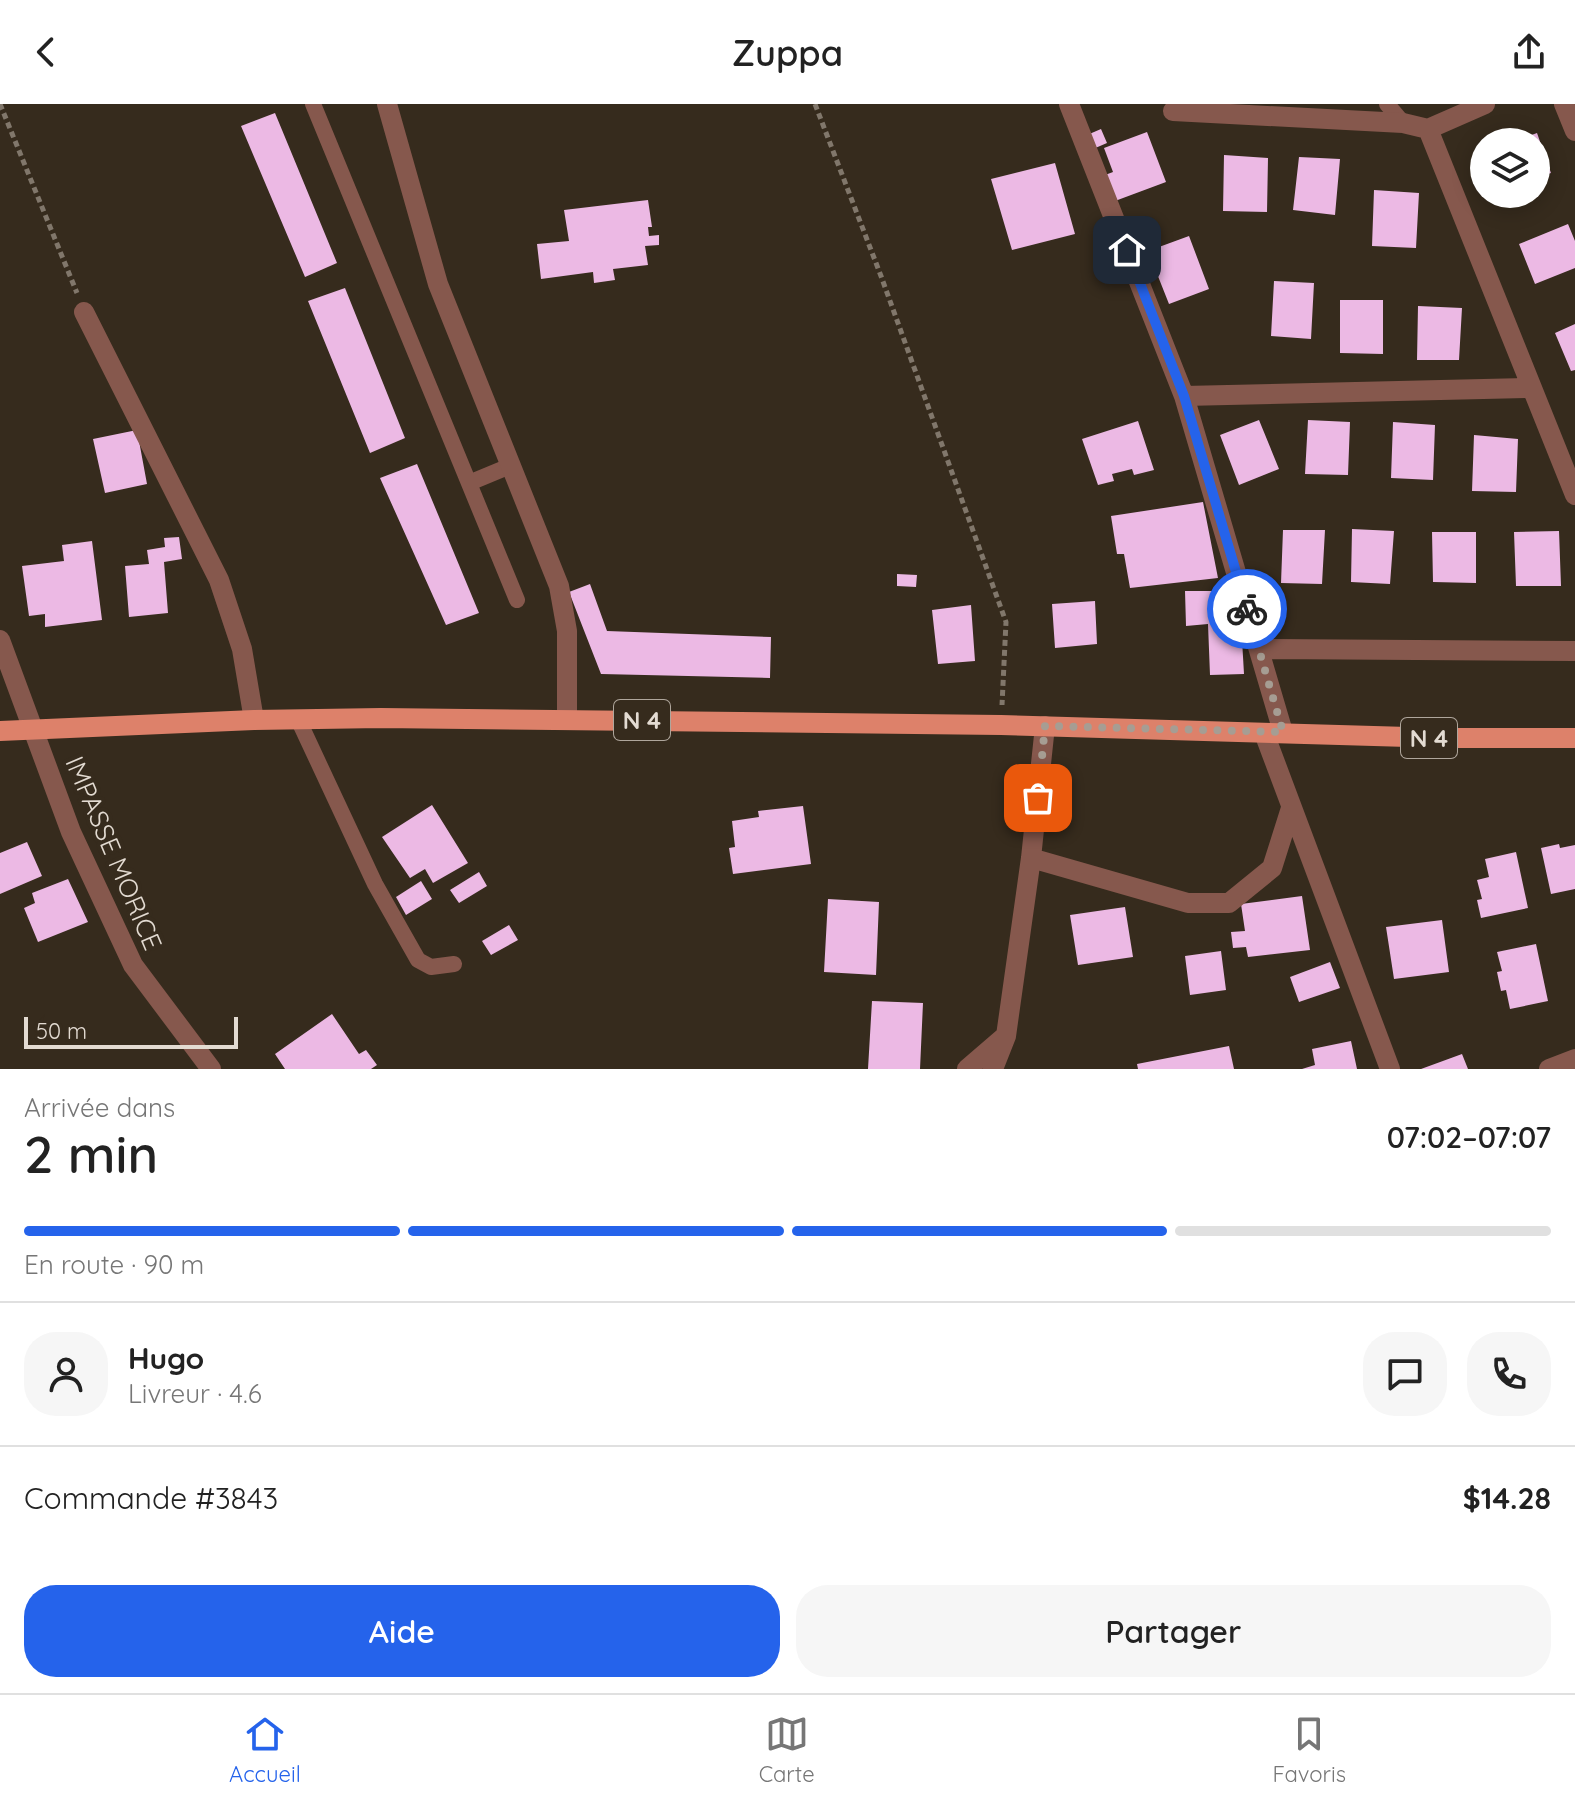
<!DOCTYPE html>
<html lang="fr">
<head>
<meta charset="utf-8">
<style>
	body { margin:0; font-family:Quicksand,sans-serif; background:#f6f6f6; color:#222; height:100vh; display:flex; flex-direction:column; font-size:30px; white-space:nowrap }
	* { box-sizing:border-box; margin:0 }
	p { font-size:26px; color:#767676 }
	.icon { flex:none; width:44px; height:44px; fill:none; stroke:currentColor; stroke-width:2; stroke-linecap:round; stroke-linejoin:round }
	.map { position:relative; height:965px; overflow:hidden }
	.sheet { display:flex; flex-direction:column; background:#fff; flex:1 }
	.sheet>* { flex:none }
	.buttons { position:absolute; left:1470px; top:24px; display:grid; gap:16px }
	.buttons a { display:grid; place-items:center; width:80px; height:80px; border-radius:50%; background:#fff; box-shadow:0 4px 20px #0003; font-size:40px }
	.scale { position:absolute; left:24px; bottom:20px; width:214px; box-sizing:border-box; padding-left:8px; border:4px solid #e3dbd2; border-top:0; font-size:22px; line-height:28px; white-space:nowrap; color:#e3dbd2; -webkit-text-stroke:6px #362b1d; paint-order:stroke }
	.pin { position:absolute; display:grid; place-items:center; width:68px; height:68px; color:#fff; margin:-34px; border-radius:16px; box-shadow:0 4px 12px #0006 }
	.courier { position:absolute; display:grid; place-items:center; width:80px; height:80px; margin:-40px; border:6px solid #2563eb; border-radius:50%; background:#fff; color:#222; box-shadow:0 2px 10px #0007 }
	.overview em { font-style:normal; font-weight:600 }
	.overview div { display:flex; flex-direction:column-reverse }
	.overview { display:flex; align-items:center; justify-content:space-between; height:136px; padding:0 24px }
	h1 { font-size:52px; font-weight:600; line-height:60px }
	.bar { display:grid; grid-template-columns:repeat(4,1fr); gap:12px 8px; align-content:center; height:96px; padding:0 24px }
	.bar i { height:10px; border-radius:6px; background:#e0e0e0 }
	.bar .active { background:#2563eb }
	.bar p { grid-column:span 4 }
	.line { display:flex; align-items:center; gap:20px; padding:0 24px; border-top:2px solid #e0e0e0 }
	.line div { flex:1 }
	.round { display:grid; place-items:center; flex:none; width:84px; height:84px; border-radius:32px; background:#f6f6f6 }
	.primary-button { display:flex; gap:16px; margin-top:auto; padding:16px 24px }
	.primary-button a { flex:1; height:92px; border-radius:32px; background:#2563eb; color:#fff; font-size:32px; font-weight:600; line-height:92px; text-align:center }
	.primary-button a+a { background:#f6f6f6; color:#222 }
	header { display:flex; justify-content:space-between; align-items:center; height:104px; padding:0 24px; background:#fff; font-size:36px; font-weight:600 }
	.tabs { display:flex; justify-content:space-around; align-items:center; height:112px; border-top:2px solid #e0e0e0; background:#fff; font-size:22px; color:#767676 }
	.tabs a { display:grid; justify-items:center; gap:4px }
	.tabs .active { color:#2563eb }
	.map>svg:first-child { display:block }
</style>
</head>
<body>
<header><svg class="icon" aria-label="back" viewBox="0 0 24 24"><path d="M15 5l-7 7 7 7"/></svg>Zuppa<svg class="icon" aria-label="share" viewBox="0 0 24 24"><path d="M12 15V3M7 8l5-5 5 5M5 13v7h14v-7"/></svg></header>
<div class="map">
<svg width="1575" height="965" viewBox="0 0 1575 965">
	<rect width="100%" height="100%" fill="#362b1d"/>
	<!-- building -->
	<path fill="#ecb9e4" d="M275,9L337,159L305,173L241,22Z
		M1101,25L1107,39L1093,45L1087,31Z
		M1147,28L1166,78L1115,97L1105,71L1113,68L1104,44Z
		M1537,29L1551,69L1536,74V38H1512Z
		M1224,51L1268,54L1267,108L1223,107Z
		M1299,53L1340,55L1335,111L1293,106Z
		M1055,59L1075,130L1012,146L991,75Z
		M1374,86L1419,89L1416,144L1372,142Z
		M648,96L652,123H648L649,132L659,131V141L645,142L648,161L613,165L615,176L594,179L593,168L541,175L537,140L569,137L564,106Z
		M1568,120L1575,137V164L1535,180L1519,140Z
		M1189,132L1209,185L1169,200L1148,147Z
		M1274,177L1314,179L1311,235L1271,232Z
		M345,184L405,334L370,349L308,197Z
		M1340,196H1383V250L1340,249Z
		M1418,202L1462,204L1459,256H1417Z
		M1575,220V266L1571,267L1555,229Z
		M1259,316L1279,365L1239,381L1220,331Z
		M1308,316L1350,318L1348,371L1305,370Z
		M1138,317L1154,366L1134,371L1132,365L1112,370L1114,377L1098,381L1082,335Z
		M1393,318L1435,321L1433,376L1391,374Z
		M137,326L147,380L105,389L93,335Z
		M1474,331L1518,335L1516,388L1472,387Z
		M417,360L479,509L446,521L380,374Z
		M1203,398L1218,474L1130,484L1124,450H1117L1111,412Z
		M1352,425L1394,427L1390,480L1351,478Z
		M1283,426H1325L1322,480L1281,479Z
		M1559,427L1561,482H1516L1514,428Z
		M1432,428H1476V479L1433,478Z
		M179,433L182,455L164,458L168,509L129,513L125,462L149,460L147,446L165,443L164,434Z
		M92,437L102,516L45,523V510L29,512L22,462L64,457L62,441Z
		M897,470L917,471L916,483L897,482Z
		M590,480L607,527L771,533L770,574L601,570L569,488Z
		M1185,487H1226L1228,518H1241L1244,570L1210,571L1208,520L1186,522Z
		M1095,497L1097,540L1055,544L1052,500Z
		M971,501L975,557L938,560L932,506Z
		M432,701L468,759L433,779L425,765L410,774L382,733Z
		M803,702L811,760L733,770L729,744L735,743L732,717L759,713L758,707Z
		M27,738L42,772L0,790V749Z
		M1559,740L1560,744L1575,741V785L1551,790L1541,744Z
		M1516,748L1528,804L1481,814L1477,796L1482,795L1477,776L1489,773L1485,755Z
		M479,768L487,782L459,799L450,786Z
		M68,775L88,818L38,838L24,804L35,799L32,789Z
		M421,777L432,795L406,811L396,793Z
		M1302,792L1310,846L1248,853L1246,843L1233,844L1231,828L1245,827L1241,800Z
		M828,795L879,798L876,871L824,868Z
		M1125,803L1133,853L1078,861L1070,811Z
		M1442,816L1449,868L1394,875L1386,823Z
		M509,821L518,836L491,851L482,837Z
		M1536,840L1548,897L1510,905L1506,886L1501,887L1497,868L1502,867L1497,848Z
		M1221,847L1226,886L1190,891L1185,852Z
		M1330,858L1340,884L1299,898L1290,873Z
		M872,897L923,899L920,965H868Z
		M332,910L359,950L366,946L377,961L371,965H285L275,950Z
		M1351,937L1357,965H1302L1315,961L1312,945Z
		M1229,942L1234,965H1138L1137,960Z
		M1462,950L1468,965H1421Z"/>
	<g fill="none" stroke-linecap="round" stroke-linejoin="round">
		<!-- path -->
		<path stroke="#81776b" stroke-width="5" stroke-dasharray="6 4" stroke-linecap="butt" d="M0,0L77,189
			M815,0L881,172L1006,518L1002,601"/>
		<!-- service -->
		<path stroke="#86584d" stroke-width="16" d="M313,0L517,496
			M1387,0L1403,19
			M469,379L510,362
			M298,615L375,780L418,856L431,863L454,860"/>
		<!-- minor -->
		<path stroke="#86584d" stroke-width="20" d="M387,0L438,180L559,482L567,527V615
			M1069,0L1184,292L1283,628
			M1564,0L1575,27
			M1173,7L1403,19L1428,25L1575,391
			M1428,25L1485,0
			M84,208L219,476L242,545L254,616
			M1184,292L1530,284
			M0,536L71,728L133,861L211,965
			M1259,545L1575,547
			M1264,629L1390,965
			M1031,754L1188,799H1229L1272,764L1291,704
			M967,965L1003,934
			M993,965L1006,932L1031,754L1045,622
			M1549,965L1575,955"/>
		<!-- primary -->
		<path stroke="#dd816a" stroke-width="20" d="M0,627L254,616L381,614L1001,621L1443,634H1575"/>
	</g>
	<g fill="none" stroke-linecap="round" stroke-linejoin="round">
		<!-- done -->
		<path stroke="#a69d93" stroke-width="8" stroke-dasharray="0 14.4" d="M1038,694L1045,622L1283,628L1247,505"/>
		<!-- route -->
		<path stroke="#2563eb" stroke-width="10" d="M1127,146L1184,292L1247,505"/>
	</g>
	<g text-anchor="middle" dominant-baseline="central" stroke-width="8" stroke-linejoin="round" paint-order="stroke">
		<!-- shield labels -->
		<g fill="#362b1d" stroke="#afa69c" stroke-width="2">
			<rect x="614" y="596" width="56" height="40" rx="6"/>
			<rect x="1401" y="614" width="56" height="40" rx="6"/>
		</g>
		<g font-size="24" font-weight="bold" fill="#e3dbd2">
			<text x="642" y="616">N 4</text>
			<text x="1429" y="634">N 4</text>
		</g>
		<!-- street labels -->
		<g font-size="26" fill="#e3dbd2" stroke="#362b1d">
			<text transform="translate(114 749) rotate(67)">IMPASSE MORICE</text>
		</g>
	</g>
</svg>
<div class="buttons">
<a><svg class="icon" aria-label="layers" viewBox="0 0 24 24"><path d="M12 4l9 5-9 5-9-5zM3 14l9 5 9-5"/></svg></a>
</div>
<div class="scale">50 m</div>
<div class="pin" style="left:1038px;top:694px;background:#ea580c"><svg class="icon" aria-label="bag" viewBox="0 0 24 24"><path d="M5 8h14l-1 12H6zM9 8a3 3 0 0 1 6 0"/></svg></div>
<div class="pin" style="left:1127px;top:146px;background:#1f2937"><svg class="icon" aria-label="home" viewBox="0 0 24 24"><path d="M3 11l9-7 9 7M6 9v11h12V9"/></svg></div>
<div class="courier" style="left:1247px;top:505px"><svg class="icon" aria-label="bike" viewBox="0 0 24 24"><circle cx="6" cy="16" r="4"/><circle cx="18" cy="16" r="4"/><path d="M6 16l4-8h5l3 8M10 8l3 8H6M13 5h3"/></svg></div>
</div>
<section class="sheet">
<div class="overview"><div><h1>2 min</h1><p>Arrivée dans</p></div><em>07:02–07:07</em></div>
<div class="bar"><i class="active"></i><i class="active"></i><i class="active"></i><i></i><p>En route · 90 m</p></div>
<div class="line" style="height:144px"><a class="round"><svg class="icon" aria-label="person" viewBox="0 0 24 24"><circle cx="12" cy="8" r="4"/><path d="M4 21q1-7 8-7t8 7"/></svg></a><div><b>Hugo</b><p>Livreur · 4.6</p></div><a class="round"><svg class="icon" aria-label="chat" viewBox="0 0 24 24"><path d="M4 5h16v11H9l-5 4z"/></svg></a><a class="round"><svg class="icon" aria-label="phone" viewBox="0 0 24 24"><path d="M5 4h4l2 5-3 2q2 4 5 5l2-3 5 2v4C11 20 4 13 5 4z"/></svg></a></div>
<div class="line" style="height:104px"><div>Commande #3843</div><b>$14.28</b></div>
<div class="primary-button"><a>Aide</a><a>Partager</a></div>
</section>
<nav class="tabs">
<a class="active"><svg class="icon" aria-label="home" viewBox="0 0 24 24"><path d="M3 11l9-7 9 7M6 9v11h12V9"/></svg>Accueil</a>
<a><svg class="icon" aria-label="map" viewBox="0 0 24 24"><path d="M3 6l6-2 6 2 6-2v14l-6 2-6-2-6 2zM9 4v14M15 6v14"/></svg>Carte</a>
<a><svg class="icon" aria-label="saved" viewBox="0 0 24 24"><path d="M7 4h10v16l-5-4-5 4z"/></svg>Favoris</a>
</nav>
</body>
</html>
